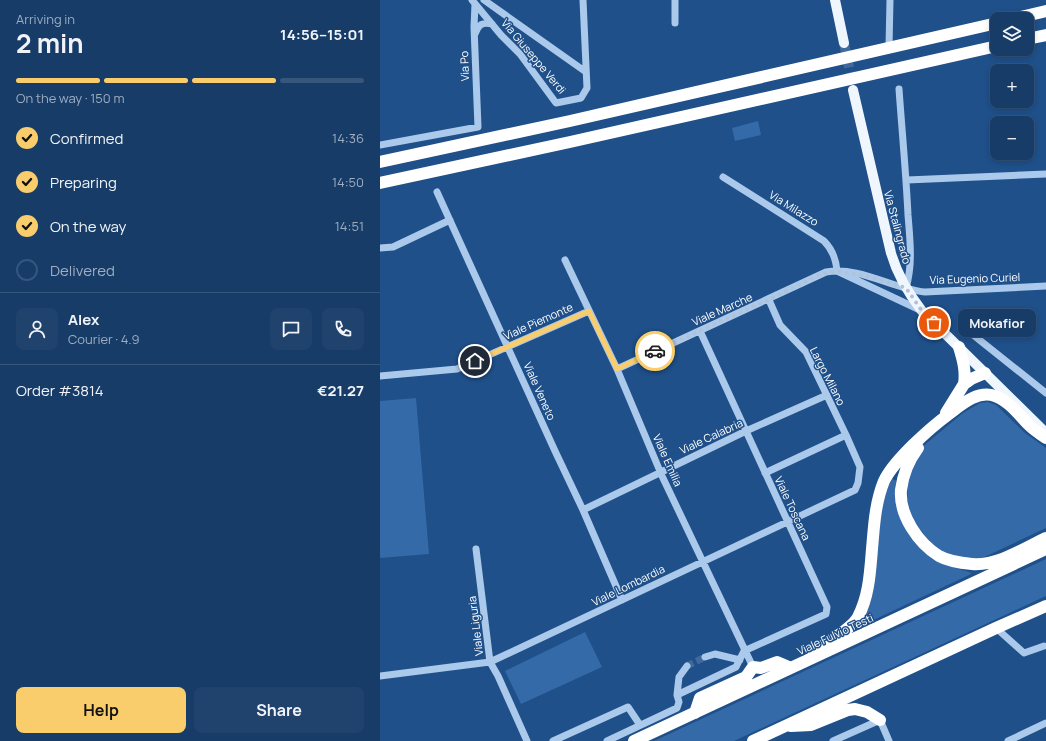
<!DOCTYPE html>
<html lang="en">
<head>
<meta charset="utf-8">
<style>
	body { margin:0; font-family:Manrope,sans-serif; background:#20436e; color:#f1f3f6; height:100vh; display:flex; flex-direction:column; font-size:15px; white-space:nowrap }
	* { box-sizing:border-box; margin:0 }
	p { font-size:13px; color:#9eadc0 }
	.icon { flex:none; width:22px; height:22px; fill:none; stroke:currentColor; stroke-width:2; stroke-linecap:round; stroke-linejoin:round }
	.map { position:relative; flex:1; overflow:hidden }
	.panel { display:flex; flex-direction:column; background:#173c68; width:380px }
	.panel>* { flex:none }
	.controls { position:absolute; left:610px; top:12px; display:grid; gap:8px }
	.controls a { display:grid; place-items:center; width:44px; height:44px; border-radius:8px; background:#173c68; box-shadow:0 2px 6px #0003,0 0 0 1px #36567c; font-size:20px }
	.pin { position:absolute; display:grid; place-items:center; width:34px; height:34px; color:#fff; margin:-17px; border:2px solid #fff; border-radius:50%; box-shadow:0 1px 4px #0007 }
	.courier { position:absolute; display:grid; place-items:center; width:40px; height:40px; margin:-20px; border:3px solid #f9cd6b; border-radius:50%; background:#fff; color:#222; box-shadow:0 1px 5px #0007 }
	.bubble { position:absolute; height:28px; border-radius:8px; background:#173c68; box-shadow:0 2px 6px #0003,0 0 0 1px #36567c; font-size:13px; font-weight:700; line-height:28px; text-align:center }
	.summary em { font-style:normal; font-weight:700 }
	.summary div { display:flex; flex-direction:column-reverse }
	.summary { display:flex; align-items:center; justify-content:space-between; height:68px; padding:0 16px }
	h1 { font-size:26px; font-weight:700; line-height:30px }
	.bar { display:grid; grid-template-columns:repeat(4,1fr); gap:6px 4px; align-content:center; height:48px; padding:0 16px }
	.bar i { height:5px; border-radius:3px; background:#36567c }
	.bar .on { background:#f9cd6b }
	.bar p { grid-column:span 4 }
	.line { display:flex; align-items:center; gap:10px; padding:0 16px; border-top:1px solid #36567c }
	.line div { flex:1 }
	.round { display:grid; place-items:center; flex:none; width:42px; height:42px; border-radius:8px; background:#20436e }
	ol { padding:0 16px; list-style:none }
	li { display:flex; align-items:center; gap:12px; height:44px }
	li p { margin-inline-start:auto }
	li .icon { padding:4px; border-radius:50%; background:#f9cd6b; color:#111; stroke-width:4 }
	li:last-child { color:#9eadc0 }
	li i { width:22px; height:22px; border:2px solid #36567c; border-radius:50% }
	.action { display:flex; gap:8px; margin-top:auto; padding:8px 16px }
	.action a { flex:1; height:46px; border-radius:8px; background:#f9cd6b; color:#111; font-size:16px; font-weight:700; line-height:46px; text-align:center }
	.action a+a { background:#20436e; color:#f1f3f6 }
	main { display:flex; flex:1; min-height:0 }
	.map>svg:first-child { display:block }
</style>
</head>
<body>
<main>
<section class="panel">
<div class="summary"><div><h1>2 min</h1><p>Arriving in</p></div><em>14:56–15:01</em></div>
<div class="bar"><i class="on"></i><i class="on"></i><i class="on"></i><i></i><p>On the way · 150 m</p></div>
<ol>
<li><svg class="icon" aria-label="check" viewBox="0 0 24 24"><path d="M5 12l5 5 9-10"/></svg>Confirmed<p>14:36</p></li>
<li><svg class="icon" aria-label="check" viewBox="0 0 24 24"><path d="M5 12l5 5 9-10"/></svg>Preparing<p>14:50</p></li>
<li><svg class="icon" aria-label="check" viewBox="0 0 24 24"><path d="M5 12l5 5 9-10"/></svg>On the way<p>14:51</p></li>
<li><i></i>Delivered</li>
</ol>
<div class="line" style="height:72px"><a class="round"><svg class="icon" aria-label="person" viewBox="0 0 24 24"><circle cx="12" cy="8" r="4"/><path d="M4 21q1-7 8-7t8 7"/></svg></a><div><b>Alex</b><p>Courier · 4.9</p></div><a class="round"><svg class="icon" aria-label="chat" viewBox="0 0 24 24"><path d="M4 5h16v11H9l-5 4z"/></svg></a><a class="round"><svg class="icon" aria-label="phone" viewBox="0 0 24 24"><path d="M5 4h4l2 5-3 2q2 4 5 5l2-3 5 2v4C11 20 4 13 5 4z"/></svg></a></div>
<div class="line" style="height:52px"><div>Order #3814</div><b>€21.27</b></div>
<div class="action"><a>Help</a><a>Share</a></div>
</section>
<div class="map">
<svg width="666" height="741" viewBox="0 0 666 741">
	<rect width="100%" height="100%" fill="#1f508a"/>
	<!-- green -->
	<path fill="#336aa7" d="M378,121L381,135L355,141L352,128Z
		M36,398L49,554L0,558V401Z
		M608,402L616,405L645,433L666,448V528L598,560L569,556L549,542L533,520L528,503L527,486L530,471L542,447L583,413L600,403Z
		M512,479L517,481L518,509L573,567L592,573L589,575L485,624H482V620L489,606L494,588L501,510L505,493Z
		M666,559V596L354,741H274Z
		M205,632L222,667L141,704L125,671Z"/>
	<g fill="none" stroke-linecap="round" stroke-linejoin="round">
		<!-- minor-tunnel -->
		<path stroke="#416a9c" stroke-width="7" stroke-dasharray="7 3.5" stroke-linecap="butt" d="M307,666L325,657"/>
		<!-- major-tunnel -->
		<path stroke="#416a9c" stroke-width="10" stroke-dasharray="10 5" stroke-linecap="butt" d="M464,43L473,86"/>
		<!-- minor -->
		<path stroke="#abc9eb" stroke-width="7" d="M92,0L121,35L140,54L176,103L201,98L207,88L203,0
			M104,0L206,72
			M295,0V23
			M95,34C99,24 102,22 112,24
			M509,47L510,0
			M519,89C522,131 526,173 528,215C530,240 533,264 526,288
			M0,145L98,127L94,27L95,4
			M343,177L444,241C453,250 456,259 457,271L540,310
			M527,180L666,174
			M57,192L175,451L203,510L242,600
			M0,248L13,247L70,220
			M185,260L237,369L282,476L373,667
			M587,330L666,393
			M320,331L447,607L446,614L364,651
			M237,369L446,272C481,266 512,289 545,292L666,286
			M0,376L77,369L209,311
			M385,473L466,435
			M203,510L366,431L447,395
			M96,549L110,662L118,676L147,741
			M616,628L644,653L664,646
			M325,657L335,654L360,660
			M0,676L110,662L475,490L478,483L480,467L466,435L426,352L400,325L389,300
			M297,695L299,677L307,666
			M173,741L248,707L260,725
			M227,741L297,708L299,702L297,695L356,667L364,651
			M453,741L500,720L509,741
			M628,741L666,723"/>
		<!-- major -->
		<path stroke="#f0f6fe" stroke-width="10" d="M455,0L464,43
			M473,90L511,253C517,274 528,293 542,311L666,433"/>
		<!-- highway -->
		<path stroke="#fff" stroke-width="12" d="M632,19L666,11
			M647,39L666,35
			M0,162L190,121L617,23
			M0,183L190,142L617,46
			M579,347C583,360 586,371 584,384
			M566,413L584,384L591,379L605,373
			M538,448C529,460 523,474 521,490C519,515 538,543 559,556C568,561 581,563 592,564C617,566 643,549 666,538
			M433,652C445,643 471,630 478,617C489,596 490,573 492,549C494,526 495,503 504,481C514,460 550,428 569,414C582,404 598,390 615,396C629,401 639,415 649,425C654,430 660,434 666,438
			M315,713L320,698L366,677L373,667L381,668L397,662L411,668
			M411,726L431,725L468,710L475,709L487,712L500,720
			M254,741L666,549
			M373,741L616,628L666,606"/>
	</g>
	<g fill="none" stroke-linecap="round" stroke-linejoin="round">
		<!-- done -->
		<path stroke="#b1c2d6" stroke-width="4" stroke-dasharray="0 7.2" d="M275,351L388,300L439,275L450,272H462L483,275L526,288L542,311L554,323"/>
		<!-- route -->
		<path stroke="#f9cd6b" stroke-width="5" d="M95,361L209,311L237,369L275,351"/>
	</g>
	<g text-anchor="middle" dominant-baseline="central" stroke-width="3" stroke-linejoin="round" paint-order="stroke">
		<!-- street labels -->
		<g font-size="11" fill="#fff" stroke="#1f508a">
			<text transform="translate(154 56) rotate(50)">Via Giuseppe Verdi</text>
			<text transform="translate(84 66) rotate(-92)">Via Po</text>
			<text transform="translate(414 208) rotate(32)">Via Milazzo</text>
			<text transform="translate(518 227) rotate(75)">Via Stalingrado</text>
			<text transform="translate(595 278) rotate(-2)">Via Eugenio Curiel</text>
			<text transform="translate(342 309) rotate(-24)">Viale Marche</text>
			<text transform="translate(158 321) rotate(-24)">Viale Piemonte</text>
			<text transform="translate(448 376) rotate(63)">Largo Milano</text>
			<text transform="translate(160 391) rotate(66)">Viale Veneto</text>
			<text transform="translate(331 436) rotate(-25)">Viale Calabria</text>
			<text transform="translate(288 460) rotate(66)">Viale Emilia</text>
			<text transform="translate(413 508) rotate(65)">Viale Toscana</text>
			<text transform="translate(248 585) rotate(-26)">Viale Lombardia</text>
			<text transform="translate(95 626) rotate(-97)">Viale Liguria</text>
			<text transform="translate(455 634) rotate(-25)">Viale Fulvio Testi</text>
		</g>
	</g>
</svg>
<div class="controls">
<a><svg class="icon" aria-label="layers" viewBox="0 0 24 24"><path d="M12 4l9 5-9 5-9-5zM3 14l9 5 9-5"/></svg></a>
<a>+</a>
<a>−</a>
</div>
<div class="pin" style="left:554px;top:323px;background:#ea580c"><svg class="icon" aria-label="bag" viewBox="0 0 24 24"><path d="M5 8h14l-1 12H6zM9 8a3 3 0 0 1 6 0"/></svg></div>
<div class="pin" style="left:95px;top:361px;background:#1f2937"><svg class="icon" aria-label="home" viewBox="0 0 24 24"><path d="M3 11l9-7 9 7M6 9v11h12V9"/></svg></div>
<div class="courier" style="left:275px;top:351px"><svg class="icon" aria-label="car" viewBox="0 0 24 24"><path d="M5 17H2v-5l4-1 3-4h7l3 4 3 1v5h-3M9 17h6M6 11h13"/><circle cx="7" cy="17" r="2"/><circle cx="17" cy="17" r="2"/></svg></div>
<div class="bubble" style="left:578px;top:309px;width:78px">Mokafior</div>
</div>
</main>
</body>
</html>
